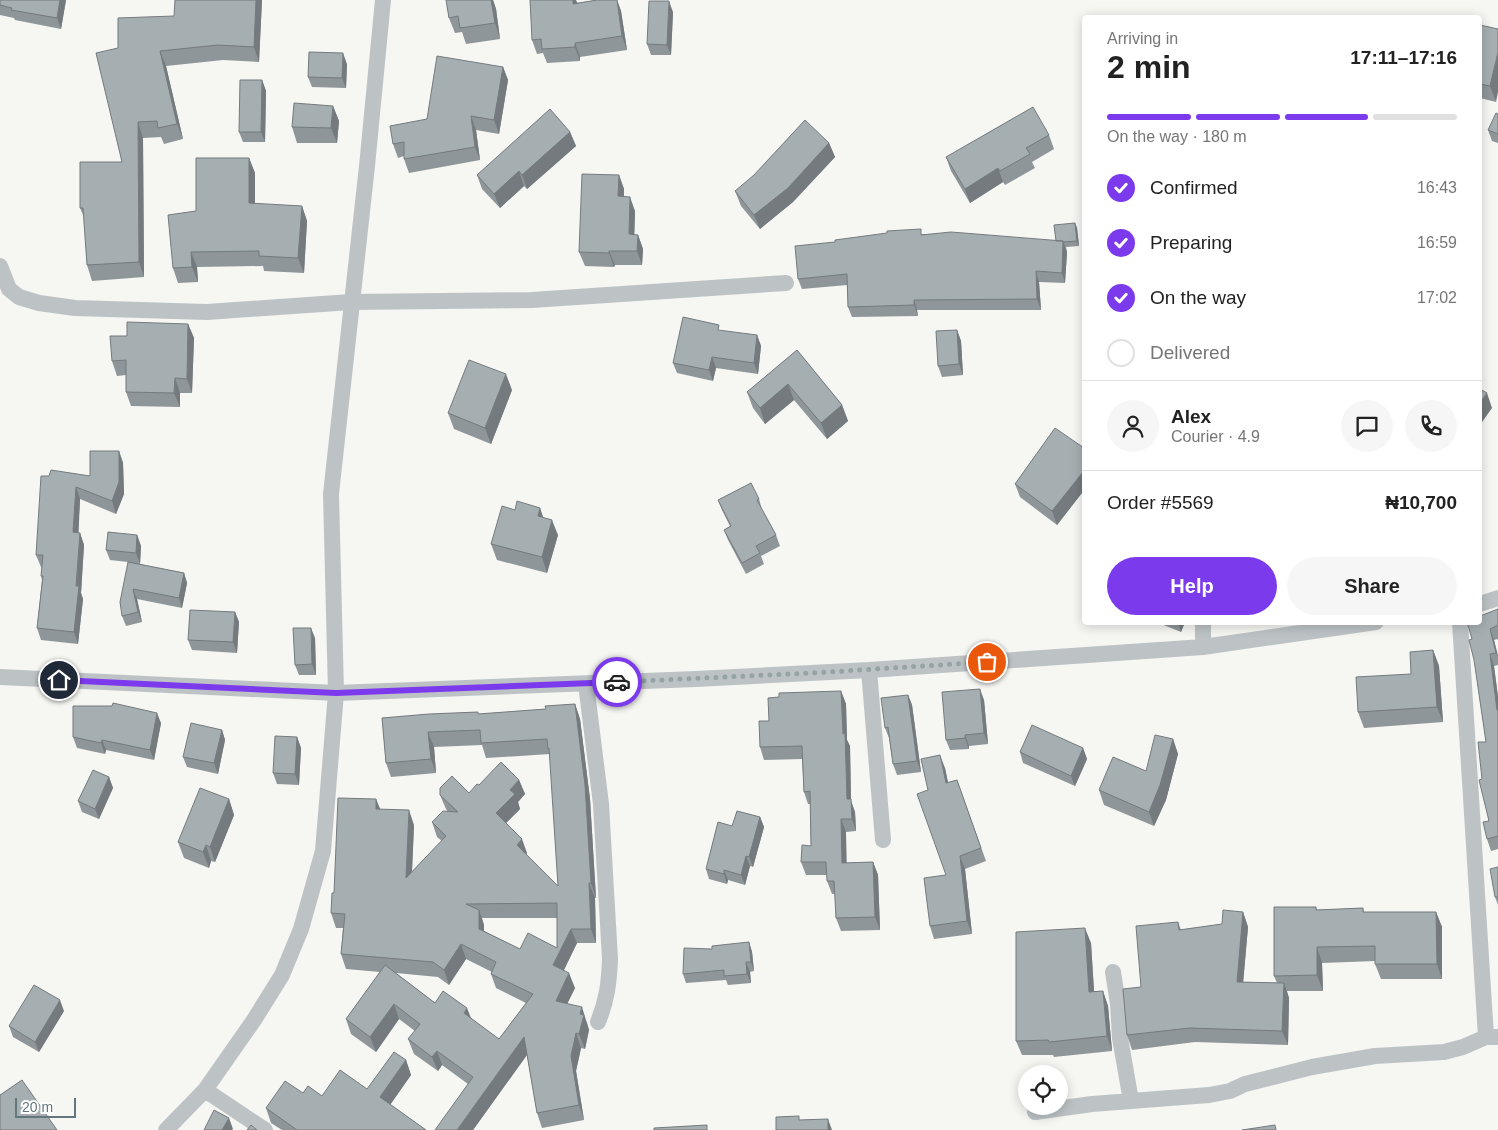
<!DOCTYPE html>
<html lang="en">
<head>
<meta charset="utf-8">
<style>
	body { margin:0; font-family:Arial,sans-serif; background:#f6f6f6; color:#222; height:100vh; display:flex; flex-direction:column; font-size:19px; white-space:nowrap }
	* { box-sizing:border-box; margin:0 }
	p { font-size:16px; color:#767676 }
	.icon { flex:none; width:28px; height:28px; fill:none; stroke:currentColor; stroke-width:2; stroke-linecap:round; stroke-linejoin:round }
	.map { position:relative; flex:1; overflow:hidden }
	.drawer { position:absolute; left:1082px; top:15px; width:400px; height:610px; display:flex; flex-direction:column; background:#fff; border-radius:5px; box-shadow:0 2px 12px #0003 }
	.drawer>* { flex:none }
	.buttons { position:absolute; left:1018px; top:1065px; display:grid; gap:10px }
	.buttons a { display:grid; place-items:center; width:50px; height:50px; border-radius:50%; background:#fff; box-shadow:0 2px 12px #0003; font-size:25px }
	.scale { position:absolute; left:15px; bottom:12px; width:61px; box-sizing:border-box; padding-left:5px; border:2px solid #63767c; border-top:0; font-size:14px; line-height:18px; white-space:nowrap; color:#63767c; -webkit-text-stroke:4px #fff; paint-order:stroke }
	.pin { position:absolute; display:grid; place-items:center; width:42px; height:42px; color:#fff; margin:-21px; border:2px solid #fff; border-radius:50%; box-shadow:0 1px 5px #0007 }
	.courier { position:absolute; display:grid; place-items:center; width:50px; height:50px; margin:-25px; border:4px solid #7c3aed; border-radius:50%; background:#fff; color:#222; box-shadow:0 1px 6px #0007 }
	.overview em { font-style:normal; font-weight:600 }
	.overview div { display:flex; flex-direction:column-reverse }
	.overview { display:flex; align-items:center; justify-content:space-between; height:85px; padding:0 25px }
	h1 { font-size:32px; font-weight:600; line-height:38px }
	.bar { display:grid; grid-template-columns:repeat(4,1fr); gap:8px 5px; align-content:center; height:60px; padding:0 25px }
	.bar i { height:6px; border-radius:4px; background:#e0e0e0 }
	.bar .on { background:#7c3aed }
	.bar p { grid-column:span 4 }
	.line { display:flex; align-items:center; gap:12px; padding:0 25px; border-top:1px solid #e0e0e0 }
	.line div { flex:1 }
	.round { display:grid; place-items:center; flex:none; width:52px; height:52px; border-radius:26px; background:#f6f6f6 }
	ol { padding:0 25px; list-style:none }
	li { display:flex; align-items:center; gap:15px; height:55px }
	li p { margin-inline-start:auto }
	li .icon { padding:5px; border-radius:50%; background:#7c3aed; color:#fff; stroke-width:4 }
	li:last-child { color:#767676 }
	li i { width:28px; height:28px; border:2px solid #e0e0e0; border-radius:50% }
	.action { display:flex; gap:10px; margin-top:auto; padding:10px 25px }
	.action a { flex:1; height:58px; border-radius:30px; background:#7c3aed; color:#fff; font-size:20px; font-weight:600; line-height:58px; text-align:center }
	.action a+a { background:#f6f6f6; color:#222 }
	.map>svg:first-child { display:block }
</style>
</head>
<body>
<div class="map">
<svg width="1498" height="1130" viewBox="0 0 1498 1130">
	<rect width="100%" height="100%" fill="#f6f6f3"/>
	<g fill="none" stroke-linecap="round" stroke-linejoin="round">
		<!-- street -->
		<path stroke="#bdc3c5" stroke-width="16" d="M0,266L9,289L19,297L39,303L75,308L207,312L351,302L532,300L786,283
			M1480,604L1498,598
			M1203,622V647
			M1460,622L1486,1037
			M869,670L883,840
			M0,677L336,693L696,679L869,670L1203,647L1376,622
			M586,684L601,804L610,959C609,983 607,1000 598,1022
			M1113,972L1118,1004L1120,1038L1131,1101
			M205,1090L265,1130
			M1035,1112L1092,1104L1209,1095L1230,1091L1245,1084L1312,1067L1375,1056L1444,1052L1463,1047L1486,1037H1498
			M166,1130L205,1090L254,1020L282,975L301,929L323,851L336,693L331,494L367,166L383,0"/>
	</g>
	<!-- wall -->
	<path fill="#8e9699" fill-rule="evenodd" d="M0,0H66L61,29L15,20L14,18L0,15Z
		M262,0L259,62L223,60L166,66L183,139L164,144L161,137L143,138L144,277L92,281L87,265L84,217L80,208L122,162L118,48L174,16Z
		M446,0H493L496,9L500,39L466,44L462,32L455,33L449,18Z
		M597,0H617L621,11L627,50L580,57V61L547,63L543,53L537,54L532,40L577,3Z
		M673,12L671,55H651L647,44Z
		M1480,25L1496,102L1480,98Z
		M347,64L346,88L312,87L308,77Z
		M503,67L508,80L499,134L476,130L480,160L409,173L404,159V156L398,158L393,144Z
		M262,80L266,91L265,142H243L239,132Z
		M333,106L339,121L337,143H297L292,127Z
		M1498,114V143L1492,141L1488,130Z
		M570,132L576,146L527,189L524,186L500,208L482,189L477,175Z
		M1049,135L1054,149L1032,162L1035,168L1005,185L1003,182L970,203L951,171L946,157Z
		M829,143L835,157L793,202L760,229L741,206L735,191Z
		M249,158L255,173V204L302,206L307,221L304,273L264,271L263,266L197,267L198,282L178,283L173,268L196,211Z
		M619,175L624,189V197L635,211L634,235H638L643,249L642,265H615L614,267L585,266L579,252Z
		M1075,223L1077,228L1079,246L1066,247L1067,252L1065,283L1039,282L1041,310H917L918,316L852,317L848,307L847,285L802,289L798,279L923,234L1056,241Z
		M188,324L194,338L192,393H180V407L131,406L126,392V375L117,376L112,361L127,336Z
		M957,330L961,341L963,375L942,377L938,366Z
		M757,335L761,346L758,374L716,368L713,381L677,373L673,363Z
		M797,350L842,405L848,421L827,439L794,400L765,424L753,408L747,392Z
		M512,390L491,444L454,429L448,413Z
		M1085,447V489L1057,525L1020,497L1015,484Z
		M119,451L123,463L124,494L116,514L80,499L78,533H80L84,545L81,593L83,599L78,644L41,640L37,628L42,580L41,576L42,568L41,567L36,555L49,476H90Z
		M759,499L762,510L776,535L780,546L761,556L764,564L746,574L728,540L724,530L730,526L722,510L718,500Z
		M540,508L543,517L558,535L547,573L497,560L491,544L515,510Z
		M137,535L141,546L140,564L184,573L187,583L182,608L137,599L142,622L126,626L122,616L128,562L110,560L106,550Z
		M1498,609V639L1494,640L1498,655V665L1494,666L1498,697V849L1491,851L1487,839L1489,821L1482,779L1486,742L1472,639Z
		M235,612L239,622L237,653L192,650L188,640Z
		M1156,622H1185L1181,632Z
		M315,638L316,675H299L295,665Z
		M1433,650L1439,666L1443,722L1364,728L1358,712L1411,674Z
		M841,691L846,704L847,740L850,746L851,801L855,812L856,831L846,832V863L873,862L878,875L880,930L841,931L836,918L835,894H832L827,881V875H806L801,862L811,846L810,804H808L804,792L802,759L764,760L760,747L769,721L779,697Z
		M908,695L912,705L921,772L897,775L893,764L889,738L885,728Z
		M984,700L988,744L969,746V749L950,750L946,740Z
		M575,704L580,719L590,799L596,898H595L596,943H577L564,970L575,988L567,1004L587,1022V1023L589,1030L585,1049L581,1048L576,1071L584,1120L542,1128L537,1113L527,1055L473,1130L468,1084L442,1065L438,1071L414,1054L408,1039L415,1031L399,1019L376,1052L351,1034L346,1019L380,972L346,969L341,954L343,928H336L331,913L334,893L376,799L380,809L414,825L412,872L442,841L437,837L432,822L448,812L446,809L440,795L469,793L479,785L519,780L525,794L518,802L520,809L506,823L527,853L526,855L558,886L550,754L486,758L482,745L434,747L436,773L391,777L386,763L382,718L478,712V714L546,709ZM482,918H557V948L520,949L484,931V925ZM466,959L492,972L491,974L496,988L526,1003L499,1039L435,1003L396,973L438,977L449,985Z
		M161,723L154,760L106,750L105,754L77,748L73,737Z
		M222,730L225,740L218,774L187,767L183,757Z
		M297,737L301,748L299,785L277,784L273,773Z
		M1173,739L1178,754L1166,800L1154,826L1104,805L1099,790L1146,771Z
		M1083,748L1087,759L1075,786L1023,763L1020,752Z
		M945,768L948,783L957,780L986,861L965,869L972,934L934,939L930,926L946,875L928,790Z
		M109,777L113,788L99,819L82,812L78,801Z
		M229,799L234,815L215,862L211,861L209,868L184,858L178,842Z
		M760,817L764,827L753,867L750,866L745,885L728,880L727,884L709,879L706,869L732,826Z
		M1498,867V905L1495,897Z
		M1316,907L1317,910L1363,908L1364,912H1436L1442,927V979H1381L1375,964V961L1322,963L1323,991H1287L1289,998L1288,1045L1195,1042L1132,1050L1127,1035L1141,987L1178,922L1181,930L1222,924L1243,912L1248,927L1243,982L1277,983L1274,976Z
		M749,942L752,952L754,971L750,972L751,983L728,985L726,980L686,983L683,974L712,949Z
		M1091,943L1094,991H1103L1108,1006L1112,1051L1054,1057L1053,1055H1022L1016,1041Z
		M64,1011L39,1052L13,1037L9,1026Z
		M406,1060L411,1075L390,1105L426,1130H282L271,1123L266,1108L303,1093L322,1096L367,1089Z"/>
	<!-- shaded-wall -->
	<path fill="#747a7d" d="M60,0H66L61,29L57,18Z
		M256,0H262L259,62L254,47Z
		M491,0H493L496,9L500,39L495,23Z
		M573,0H576L578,4H573Z
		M617,0L621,11L627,50L622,36Z
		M669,1L673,12L671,55L667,45Z
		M575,43L580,57V61L575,47Z
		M160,51L166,66L183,139L177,124Z
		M1498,52V92L1496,102L1490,86Z
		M343,53L347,64L346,88L342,78Z
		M503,67L508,80L499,134L494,120Z
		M262,80L266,91L265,142L261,132Z
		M333,106L339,121L337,143L331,128Z
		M471,116L476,130L480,160L475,147Z
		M138,122L143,138L144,277L139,262Z
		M570,132L576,146L527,189L522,175Z
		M829,143L835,157L793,202L760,229L754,215Z
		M249,158L255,173V218L249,203Z
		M998,168L1003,182L970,203L965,189Z
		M519,171L524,186L500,208L494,194Z
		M619,175L624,189L623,211L618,196Z
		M630,197L635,211L634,249L629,234Z
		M302,206L307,221L304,273L298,258Z
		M1075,223L1077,228L1079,246L1077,241Z
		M638,235L643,249L642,265L637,251Z
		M1063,241L1067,252L1065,283L1062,273Z
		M609,251L615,265L614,267L609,253Z
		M191,252L197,267L198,282L192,267Z
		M1036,271L1039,282L1041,310L1037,299Z
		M914,300L917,310L918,316L914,305Z
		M188,324L194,338L192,393L187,379Z
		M957,330L961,341L963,375L959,364Z
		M757,335L761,346L758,374L754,363Z
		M712,357L716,368L713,381L709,370Z
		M506,374L512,390L491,444L485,428Z
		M175,378L180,393V407L174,393Z
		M788,384L794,400L765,424L760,408Z
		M1487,393L1492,408L1480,425V403Z
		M842,405L848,421L827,439L821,423Z
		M119,451L123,463L124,494L116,514L112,501Z
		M1083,472L1085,476V489L1057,525L1052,511Z
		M76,487L80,499L78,545L73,532Z
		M540,508L545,523L538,516Z
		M552,520L558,535L547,573L542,557Z
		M80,533L84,545L81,593L83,599L78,644L74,632Z
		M137,535L141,546L140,564L136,553Z
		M184,573L187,583L182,608L179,598Z
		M133,589L137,599L142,622L138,612Z
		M235,612L239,622L237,653L233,642Z
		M1178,622H1185L1181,632Z
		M311,628L315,638L316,675L312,664Z
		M1490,629L1494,640L1498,658L1496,653Z
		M1433,650L1439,666L1443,722L1437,707Z
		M1490,654L1494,666L1498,697V714L1497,710Z
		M980,689L984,700L988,744L984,733Z
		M841,691L846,704L847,740L850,746L851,801L855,812L856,831L852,819L847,799L843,734Z
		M908,695L912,705L921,772L917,761Z
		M575,704L580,719L590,799L596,898L591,883Z
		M157,713L161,723L154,760L150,750Z
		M222,730L225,740L218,774L214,763Z
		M428,732L434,747L436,773L431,759Z
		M965,735L969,746V749L965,738Z
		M297,737L301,748L299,785L295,774Z
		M1173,739L1178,754L1166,800L1154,826L1149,812Z
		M102,740L106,750L105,754L101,743Z
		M1083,748L1087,759L1075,786L1071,776Z
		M940,755L945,768L951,797L946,783Z
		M109,777L113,788L99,819L95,809Z
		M519,780L525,794L518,802L520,809L501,828L496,813L510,790Z
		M229,799L234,815L215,862L210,847Z
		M376,799L382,814L376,809Z
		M409,810L414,825L411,893L406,878Z
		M760,817L764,827L753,867L749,857Z
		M841,819L846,832L847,876L842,863Z
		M522,839L527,853L522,859L517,845Z
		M206,845L211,861L209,868L203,852Z
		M746,856L750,866L745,885L741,875Z
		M960,856L965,869L972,934L967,921Z
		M873,862L878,875L880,930L875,917Z
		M724,870L728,880L727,884L724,874Z
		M589,883L595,898L596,943L591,929Z
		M479,910L484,925V943L479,929Z
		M1243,912L1248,927L1242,996L1237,982Z
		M1436,912L1442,927V979L1437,964Z
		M1085,928L1091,943L1095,1007L1089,992Z
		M571,929L577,943L559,980L553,965Z
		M749,942L752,952L754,971L751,962Z
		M461,944L466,959L449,985L444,970Z
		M1317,947L1322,963L1323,991L1317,975Z
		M746,962L750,972L751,983L747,974Z
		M569,973L575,988L561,1016L556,1001Z
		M1284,983L1289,998L1288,1045L1282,1031Z
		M1103,991L1108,1006L1112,1051L1107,1036Z
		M60,1000L64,1011L39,1052L35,1042Z
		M394,1004L399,1019L376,1052L370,1037Z
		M582,1007L589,1030L585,1049L579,1034L580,1014Z
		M467,1008L473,1023L464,1013Z
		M576,1033L581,1048L576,1071L584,1120L579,1105L571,1056Z
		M524,1037L529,1052L473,1130H457Z
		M437,1051L442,1065L438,1071L432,1057Z
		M406,1060L411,1075L385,1112L380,1097Z
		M229,1118L233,1129L232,1130H222Z
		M828,1119L832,1130H828Z"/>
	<!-- building -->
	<path fill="#a5afb2" stroke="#747a7d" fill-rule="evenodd" d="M0,0H60L57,18L11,10L12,8L0,5Z
		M175,0H256L254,47L218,45L160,51L177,124L158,128L157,121L138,122L139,262L87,265L83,208H80V162H122L96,53L118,48V18L174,16Z
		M446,0H491L495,23L460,28L458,16L449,18Z
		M530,0H573V4L597,0H617L622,36L575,43V47L542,49L541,39L532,40Z
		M649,1H669L667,45L647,44Z
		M1480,25L1498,29V52L1490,86L1480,84Z
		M309,52L343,53L342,78L308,77Z
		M437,56L503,67L494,120L471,116L475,147L404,159V142L393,144L390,126L427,119Z
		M240,80H262L261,132H239Z
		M294,103L333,106L331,128L292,127Z
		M1033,107L1049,135L1026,148L1030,154L1000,171L998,168L965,189L946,157Z
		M550,109L570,132L522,175L519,171L494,194L477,175Z
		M1496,113L1498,114V134L1488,130Z
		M805,120L829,143L788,188L754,215L735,191L754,175Z
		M196,158H249V203L302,206L298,258L259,256V251L191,252L192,267L173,268L168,215L196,211Z
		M582,174L619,175L618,196L630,197L629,234L638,235L637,251H609V253L579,252Z
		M1075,223L1077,241L1063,242V241H1056L1054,225Z
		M921,229V235L951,232L1063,241L1062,273L1036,271L1037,299L914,300V305L848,307L847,274L798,279L795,246L835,242V240L887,233V231Z
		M683,317L719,325L718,330L757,335L754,363L712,357L709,370L673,363Z
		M127,322L188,324L187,379L175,378L174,393L126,392V360L112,361L110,336H127Z
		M957,330L959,364L938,366L936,331Z
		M797,350L842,405L821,423L788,384L760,408L747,392Z
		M469,360L506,374L485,428L448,413Z
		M1480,389L1487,393L1480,403Z
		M1055,428L1084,448L1085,447V473L1083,472L1052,511L1015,484Z
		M90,451H119V482L112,501L76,487L73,532L80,533L76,586H79L74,632L37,628L43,576H41L43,555H36L41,476H49L51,470L90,476Z
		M751,483L759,499L757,500L776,535L756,546L760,553L742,563L724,530L731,526L718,500Z
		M517,501L540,508L538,516L552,520L542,557L491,544L502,506L515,510Z
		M108,532L137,535L136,553L106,550Z
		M128,562L184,573L179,598L133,589L138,612L122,616L120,602Z
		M1498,609V625L1490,629L1496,653L1490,654L1497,710H1498V836L1487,839L1483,822L1489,821L1479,780L1482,779L1478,742H1486L1474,660L1469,640L1472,639L1467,622H1480V616Z
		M190,610L235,612L233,642L188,640Z
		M293,628H311L312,664L295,665Z
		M1433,650L1437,707L1358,712L1356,677L1411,674L1410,652Z
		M980,689L984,733L965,735V738L946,740L942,692Z
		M841,691L843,734L845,733L847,799H851L852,819H841L842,863L873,862L875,917L836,918L834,881H827L826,862H801L802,845L811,846L810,791L804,792L802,746L760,747L759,721H769L768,698L779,697V693Z
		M908,695L917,761L893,764L888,727L885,728L881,698Z
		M113,703L157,713L150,750L102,740L101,743L73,737V706H112Z
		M575,704L585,785L591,883H589L591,929H571L553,965L569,973L556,1001L582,1007L580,1014L584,1015L579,1034L576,1033L571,1056L579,1105L537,1113L524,1037L457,1130H435L473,1077L437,1051L432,1057L408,1039L420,1024L394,1004L370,1037L346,1019L385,965L435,1003L443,991L467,1008L464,1013L499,1039L533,994L491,974L496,962L461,944L444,970L433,962L341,954L345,914L331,913L332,893H334L338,798L376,799V809L409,810L406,878L446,836L432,822L443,811L458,812L440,795V788L452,776L469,793L477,784L479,785L501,762L519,780L510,790L515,794L496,813L522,839L517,845L558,886L549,748L548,749L547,739L481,743L480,730L428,732L431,759L386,763L382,718L429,714L478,712V714L546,709L545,706ZM557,903V948L528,933L520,949L479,929V910L466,904Z
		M191,723L222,730L214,763L183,757Z
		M1032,725L1083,748L1071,776L1020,752Z
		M1155,735L1173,739L1160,785L1149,812L1099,790L1113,757L1146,771Z
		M275,736L297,737L295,774L273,773Z
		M940,755L946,783L957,780L981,848L960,856L967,921L930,926L924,878L946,875L917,794L928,790L921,759Z
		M93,770L109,777L95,809L78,801Z
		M200,788L229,799L210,847L206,845L203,852L178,842Z
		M737,811L760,817L749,857L746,856L741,875L724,870V874L706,869L718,822L732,826Z
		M1498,867V897H1495L1490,869Z
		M1274,907H1316V910L1363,908V912H1436L1437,964H1375V946L1317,947V975L1274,976Z
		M1223,910L1243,912L1237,982L1284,983L1282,1031L1190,1028L1127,1035L1123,989L1141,987L1136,926L1178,922L1179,930L1222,924Z
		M1085,928L1089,992L1103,991L1107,1036L1049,1042L1048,1040L1016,1041V932Z
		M749,942L751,962H746L747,974L724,976V970L683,974L684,948L712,949V946Z
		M34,985L60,1000L35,1042L9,1026Z
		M394,1052L406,1060L380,1097L426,1130H297L266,1108L285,1081L303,1093L308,1086L322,1096L340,1070L367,1089Z
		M22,1080L57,1130H0V1095Z
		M214,1110L229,1118L222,1130H204Z
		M799,1116V1120L828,1119V1130H776V1117Z
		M251,1125L257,1130H247Z
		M707,1125V1130H654V1128Z
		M1275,1125L1276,1130H1242Z"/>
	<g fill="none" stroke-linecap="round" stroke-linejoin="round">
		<!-- done -->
		<path stroke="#96a3a6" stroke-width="5" stroke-dasharray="0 9" d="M617,682L812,673L987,662"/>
		<!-- route -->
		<path stroke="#7c3aed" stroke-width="6" d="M59,680L336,693L617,682"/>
	</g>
</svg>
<div class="buttons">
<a><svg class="icon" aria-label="locate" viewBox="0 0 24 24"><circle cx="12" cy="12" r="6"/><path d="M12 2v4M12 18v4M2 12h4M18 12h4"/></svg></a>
</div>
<div class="scale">20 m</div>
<div class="pin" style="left:987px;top:662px;background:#ea580c"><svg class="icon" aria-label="bag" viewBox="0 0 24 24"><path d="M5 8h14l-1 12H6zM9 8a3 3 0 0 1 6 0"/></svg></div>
<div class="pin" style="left:59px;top:680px;background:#1f2937"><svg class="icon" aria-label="home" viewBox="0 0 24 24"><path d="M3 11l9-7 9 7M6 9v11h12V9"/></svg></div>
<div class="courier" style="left:617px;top:682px"><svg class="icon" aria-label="car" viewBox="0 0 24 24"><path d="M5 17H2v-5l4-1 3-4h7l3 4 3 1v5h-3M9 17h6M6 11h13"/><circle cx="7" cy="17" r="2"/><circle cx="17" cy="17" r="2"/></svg></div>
<section class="drawer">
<div class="overview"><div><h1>2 min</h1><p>Arriving in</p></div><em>17:11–17:16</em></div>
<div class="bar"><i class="on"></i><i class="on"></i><i class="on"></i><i></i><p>On the way · 180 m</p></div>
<ol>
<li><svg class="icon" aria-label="check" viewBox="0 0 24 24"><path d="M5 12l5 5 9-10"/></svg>Confirmed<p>16:43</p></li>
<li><svg class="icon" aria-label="check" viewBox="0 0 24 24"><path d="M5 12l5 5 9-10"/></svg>Preparing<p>16:59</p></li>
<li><svg class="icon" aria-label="check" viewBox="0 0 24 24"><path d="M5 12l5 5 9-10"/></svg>On the way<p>17:02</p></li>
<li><i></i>Delivered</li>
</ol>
<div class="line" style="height:90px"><a class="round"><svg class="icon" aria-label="person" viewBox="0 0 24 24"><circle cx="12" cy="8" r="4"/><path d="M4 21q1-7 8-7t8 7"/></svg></a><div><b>Alex</b><p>Courier · 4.9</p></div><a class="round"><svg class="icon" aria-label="chat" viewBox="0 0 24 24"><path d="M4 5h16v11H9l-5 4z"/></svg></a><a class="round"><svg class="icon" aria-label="phone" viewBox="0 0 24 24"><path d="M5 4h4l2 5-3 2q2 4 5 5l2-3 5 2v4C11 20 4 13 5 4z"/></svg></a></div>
<div class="line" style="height:65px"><div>Order #5569</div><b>₦10,700</b></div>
<div class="action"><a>Help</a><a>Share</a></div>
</section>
</div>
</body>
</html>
